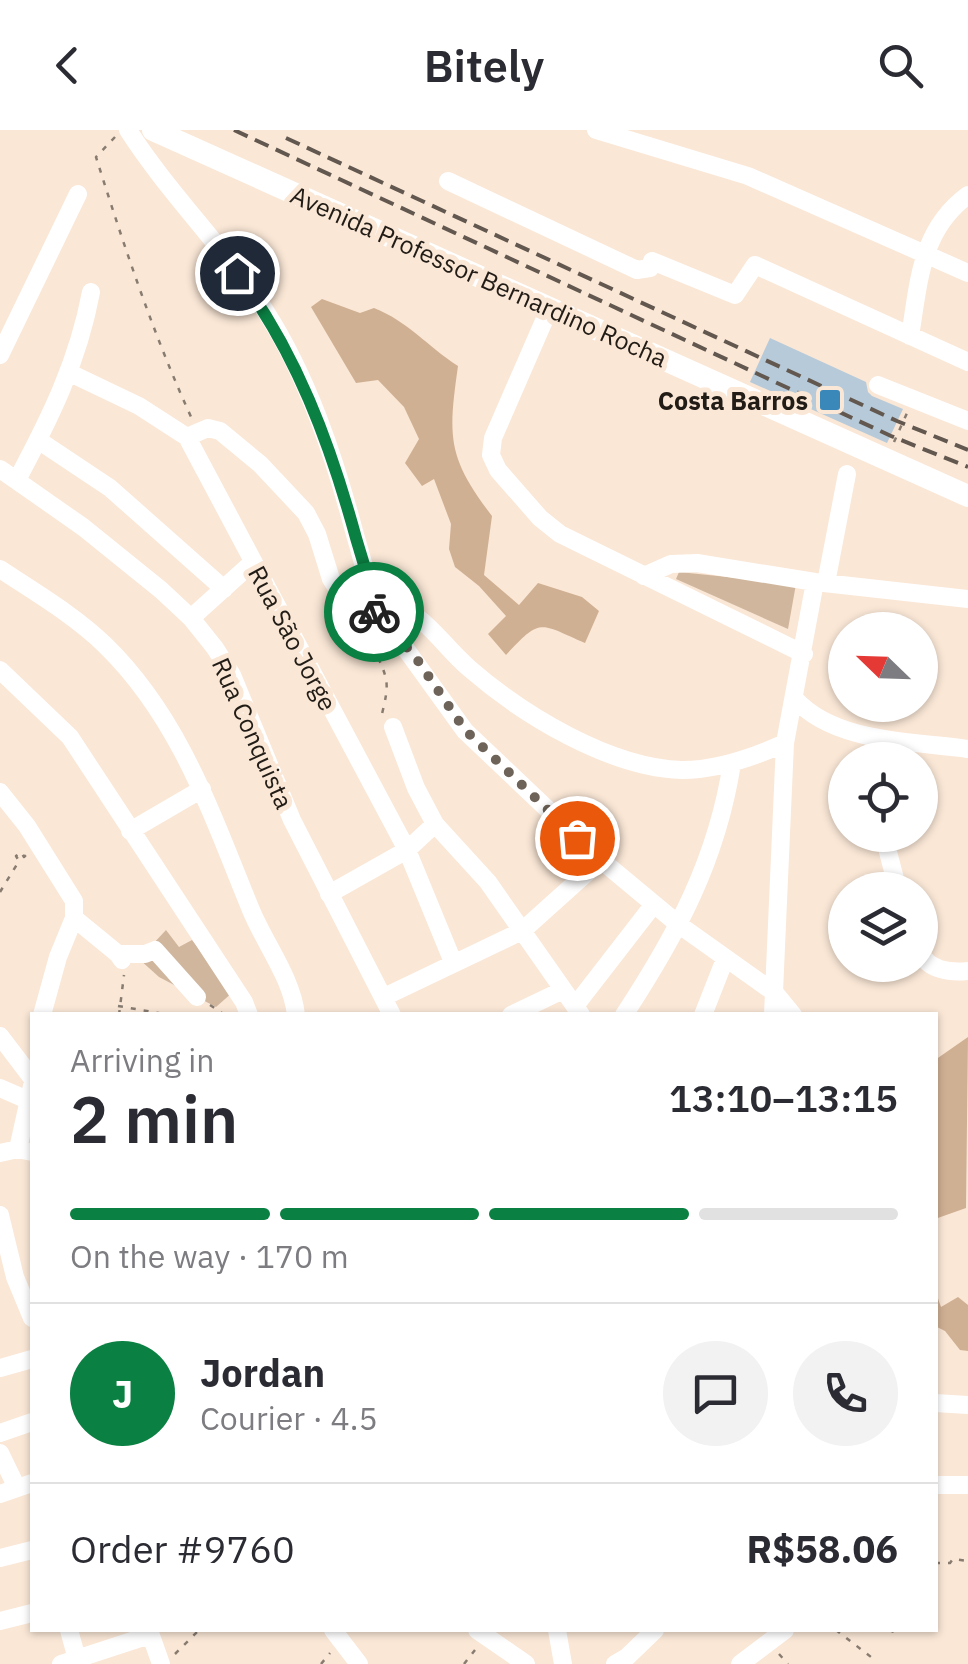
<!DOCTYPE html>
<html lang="en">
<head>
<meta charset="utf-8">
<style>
	body { margin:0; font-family:"IBM Plex Sans",sans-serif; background:#f2f2f3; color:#2b2b33; height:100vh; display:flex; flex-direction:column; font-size:38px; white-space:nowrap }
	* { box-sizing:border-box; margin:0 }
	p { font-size:32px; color:#7c7c81 }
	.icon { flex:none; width:55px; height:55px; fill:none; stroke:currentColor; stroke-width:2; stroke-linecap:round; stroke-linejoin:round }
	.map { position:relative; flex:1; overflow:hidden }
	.side { position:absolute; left:30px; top:882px; width:908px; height:620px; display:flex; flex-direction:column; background:#fff; border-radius:0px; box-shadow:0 2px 8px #0004 }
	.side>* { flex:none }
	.needle { width:65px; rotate:293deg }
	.tools { position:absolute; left:828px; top:482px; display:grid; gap:20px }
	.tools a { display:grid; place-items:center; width:110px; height:110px; border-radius:50%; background:#fff; box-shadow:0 2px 8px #0004; font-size:50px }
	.pin { position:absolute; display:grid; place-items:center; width:85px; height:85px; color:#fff; margin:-42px; border:5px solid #fff; border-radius:50%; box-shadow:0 2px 10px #0007 }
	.courier { position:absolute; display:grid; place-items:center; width:100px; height:100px; margin:-50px; border:8px solid #0b8043; border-radius:50%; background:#fff; color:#222; box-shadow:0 2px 12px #0007 }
	.summary em { font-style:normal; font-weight:600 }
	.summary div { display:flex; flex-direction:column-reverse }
	.summary { display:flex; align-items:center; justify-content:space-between; height:170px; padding:0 40px }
	h1 { font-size:65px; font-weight:600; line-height:75px }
	.bar { display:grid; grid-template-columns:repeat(4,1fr); gap:15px 10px; align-content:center; height:120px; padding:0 40px }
	.bar i { height:12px; border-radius:8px; background:#e1e1e2 }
	.bar .active { background:#0b8043 }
	.bar p { grid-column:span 4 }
	.line { display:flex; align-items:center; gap:25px; padding:0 40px; border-top:2px solid #e1e1e2 }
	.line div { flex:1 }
	.round { display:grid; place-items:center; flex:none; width:105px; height:105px; border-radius:52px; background:#f2f2f3 }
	header { display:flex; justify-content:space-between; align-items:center; height:130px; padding:0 40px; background:#fff; font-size:45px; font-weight:600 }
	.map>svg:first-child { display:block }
</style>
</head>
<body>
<header><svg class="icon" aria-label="back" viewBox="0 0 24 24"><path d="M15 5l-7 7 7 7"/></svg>Bitely<svg class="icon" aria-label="search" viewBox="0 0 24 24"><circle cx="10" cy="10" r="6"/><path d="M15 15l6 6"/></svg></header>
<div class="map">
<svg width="968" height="1534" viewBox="0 0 968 1534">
	<rect width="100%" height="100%" fill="#fae7d6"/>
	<!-- green -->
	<path fill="#d1b69e" d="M679,442L796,454L788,499L676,449Z
		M166,800L179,817L192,810L233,862L216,877L159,847L139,829Z"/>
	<!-- forest -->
	<path fill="#d0b093" d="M322,169L360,183L374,178C409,192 427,216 458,236C448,307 447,327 492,386L484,445L519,475L538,453L582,467L599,481L585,513C539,493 541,487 506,525L488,504L506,486L479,456L455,437L449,419L451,394L434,349L422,356L405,333L419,309L404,277L378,250L356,253L311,177Z
		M968,907L966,1078L935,1089V930Z
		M935,1160L941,1177L958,1167L968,1175V1221L960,1220L945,1201L937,1197Z"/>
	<!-- building -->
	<path fill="#b6cad9" d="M770,208L866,252L868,262L872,266L903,279L887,313L750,252Z"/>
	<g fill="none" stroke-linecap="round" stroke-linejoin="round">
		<!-- path -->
		<path stroke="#887c71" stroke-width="2.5" stroke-dasharray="5 8" stroke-linecap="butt" d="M115,7L96,27C124,116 153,204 192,289
			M894,312L907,283
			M373,516C389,552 390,551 381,588
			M0,762L19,731L16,726L21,722L24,727L27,724
			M210,875L225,885
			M118,876L170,885
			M119,885L124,845
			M935,1433H950L953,1429L968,1431
			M836,1500L871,1527L874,1534
			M889,1500L897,1503L902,1500
			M175,1524L199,1500
			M779,1524L788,1534
			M321,1534L330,1523
			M464,1534L475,1520"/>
		<!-- street -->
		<path stroke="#fff" stroke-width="18" d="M128,0C169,64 225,118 266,182C308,248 334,326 354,401C363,433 373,464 375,497
			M596,0L748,46L968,143
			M448,51L637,140L650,138L652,131L735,165L755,135L968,232
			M550,177L493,308L491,325L498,340L540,388L560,404L804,524
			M910,206C919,153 920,100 968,65
			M0,225L78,64
			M70,243L139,276L187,307L407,720L453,832
			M878,255L968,291
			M187,307L208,298L220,301L260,334L306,383L317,404L331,449L356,488L400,511L465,601L601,730L678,794L775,863L793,885
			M38,310L110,358L224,459
			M0,339L83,397L161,460L191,488L215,518L232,545L292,690L392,885
			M17,350C50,288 78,232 91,162
			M0,439C36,463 74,485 105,515C180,588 212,685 251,780C265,814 292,848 296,885
			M644,446L671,434L697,433L815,452L968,469
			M826,453L847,344
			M373,472C424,476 434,508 470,539C523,585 610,638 682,640C718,640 754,627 785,613
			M191,488L253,432
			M0,540L70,607L244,872L249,885
			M795,569C835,613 912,611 968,619
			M393,597L416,658L435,694L488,752L581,885
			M0,662L27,696L74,771V788L58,827L42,885
			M130,701L202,659
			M888,722L898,760
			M329,764L407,720L435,694
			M74,788L118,824L122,830
			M920,822C928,840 950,843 968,841
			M118,824H145L155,820L197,867
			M384,867L522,801L601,730
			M575,876L654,774
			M511,885L563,860
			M624,885C677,804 717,730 732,633
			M703,885L725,829
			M773,885L785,613L815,452
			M0,906L32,948
			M0,958L32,972
			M18,1019L32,956
			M0,1023L18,1019L32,1022
			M0,1085L15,1147L32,1188
			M0,1238L32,1229
			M935,1273L968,1275
			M0,1303L32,1292
			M0,1323L17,1358
			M935,1355H968
			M0,1364L32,1353
			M0,1428L32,1420
			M0,1491L32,1483
			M69,1500L77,1529
			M149,1500L161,1534
			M333,1500L359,1534
			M477,1500L526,1534
			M557,1500L563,1534
			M61,1534L150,1505
			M615,1534L627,1527L655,1500
			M740,1534L785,1500"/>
		<!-- secondary -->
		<path stroke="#fff" stroke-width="22" d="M153,0L968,366"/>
		<!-- rail -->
		<path stroke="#62584f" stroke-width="4" stroke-dasharray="15 8" stroke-linecap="butt" d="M234,0L891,306L968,337
			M286,8L897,291L968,320"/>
	</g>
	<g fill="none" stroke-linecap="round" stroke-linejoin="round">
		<!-- done -->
		<path stroke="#6e6359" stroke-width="10" stroke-dasharray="0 18" d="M374,482V497L400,511L412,522L465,600L577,708"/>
		<!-- route -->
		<path stroke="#0b8043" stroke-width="12" d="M237,143C296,222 330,313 356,408C363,432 372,457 374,482"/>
	</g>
	<!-- markers -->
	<rect fill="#3a87ba" stroke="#fae7d6" stroke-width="4" x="818" y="258" width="24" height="24" rx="5"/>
	<g text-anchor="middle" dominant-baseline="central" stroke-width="10" stroke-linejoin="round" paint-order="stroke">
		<!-- street labels -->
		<g font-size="25" fill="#221c16" stroke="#fae7d6">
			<text transform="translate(479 146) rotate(24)">Avenida Professor Bernardino Rocha</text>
			<text transform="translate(293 508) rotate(62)">Rua São Jorge</text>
			<text transform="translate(253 603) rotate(66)">Rua Conquista</text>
		</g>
		<!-- poi labels -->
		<g font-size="25" font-weight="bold" fill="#221c16" stroke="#fae7d6" text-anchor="end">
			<text x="808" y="270">Costa Barros</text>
		</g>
	</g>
</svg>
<div class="tools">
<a><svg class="needle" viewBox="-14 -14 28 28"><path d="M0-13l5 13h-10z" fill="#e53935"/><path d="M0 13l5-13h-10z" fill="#7c7c81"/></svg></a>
<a><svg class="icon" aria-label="locate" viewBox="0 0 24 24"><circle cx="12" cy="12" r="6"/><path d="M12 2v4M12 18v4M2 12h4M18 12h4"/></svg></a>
<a><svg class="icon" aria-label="layers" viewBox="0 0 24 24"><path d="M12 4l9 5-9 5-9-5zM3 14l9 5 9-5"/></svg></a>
</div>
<div class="pin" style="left:577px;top:708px;background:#ea580c"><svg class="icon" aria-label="bag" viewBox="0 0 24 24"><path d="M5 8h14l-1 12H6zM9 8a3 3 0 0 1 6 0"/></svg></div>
<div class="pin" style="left:237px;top:143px;background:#1f2937"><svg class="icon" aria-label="home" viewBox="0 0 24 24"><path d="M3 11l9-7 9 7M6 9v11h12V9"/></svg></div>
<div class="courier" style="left:374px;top:482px"><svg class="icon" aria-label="bike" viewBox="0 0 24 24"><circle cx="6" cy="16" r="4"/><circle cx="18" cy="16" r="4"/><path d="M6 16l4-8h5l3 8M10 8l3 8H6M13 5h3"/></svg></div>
<section class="side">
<div class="summary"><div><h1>2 min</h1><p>Arriving in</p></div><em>13:10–13:15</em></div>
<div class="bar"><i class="active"></i><i class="active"></i><i class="active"></i><i></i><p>On the way · 170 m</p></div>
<div class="line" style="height:180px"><b class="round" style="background:#0b8043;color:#fff">J</b><div><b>Jordan</b><p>Courier · 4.5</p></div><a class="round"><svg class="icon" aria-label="chat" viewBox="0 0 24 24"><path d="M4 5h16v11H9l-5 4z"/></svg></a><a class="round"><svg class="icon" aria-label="phone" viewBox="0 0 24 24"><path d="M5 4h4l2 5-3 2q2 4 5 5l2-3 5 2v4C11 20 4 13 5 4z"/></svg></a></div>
<div class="line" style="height:130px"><div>Order #9760</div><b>R$58.06</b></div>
</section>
</div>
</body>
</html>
